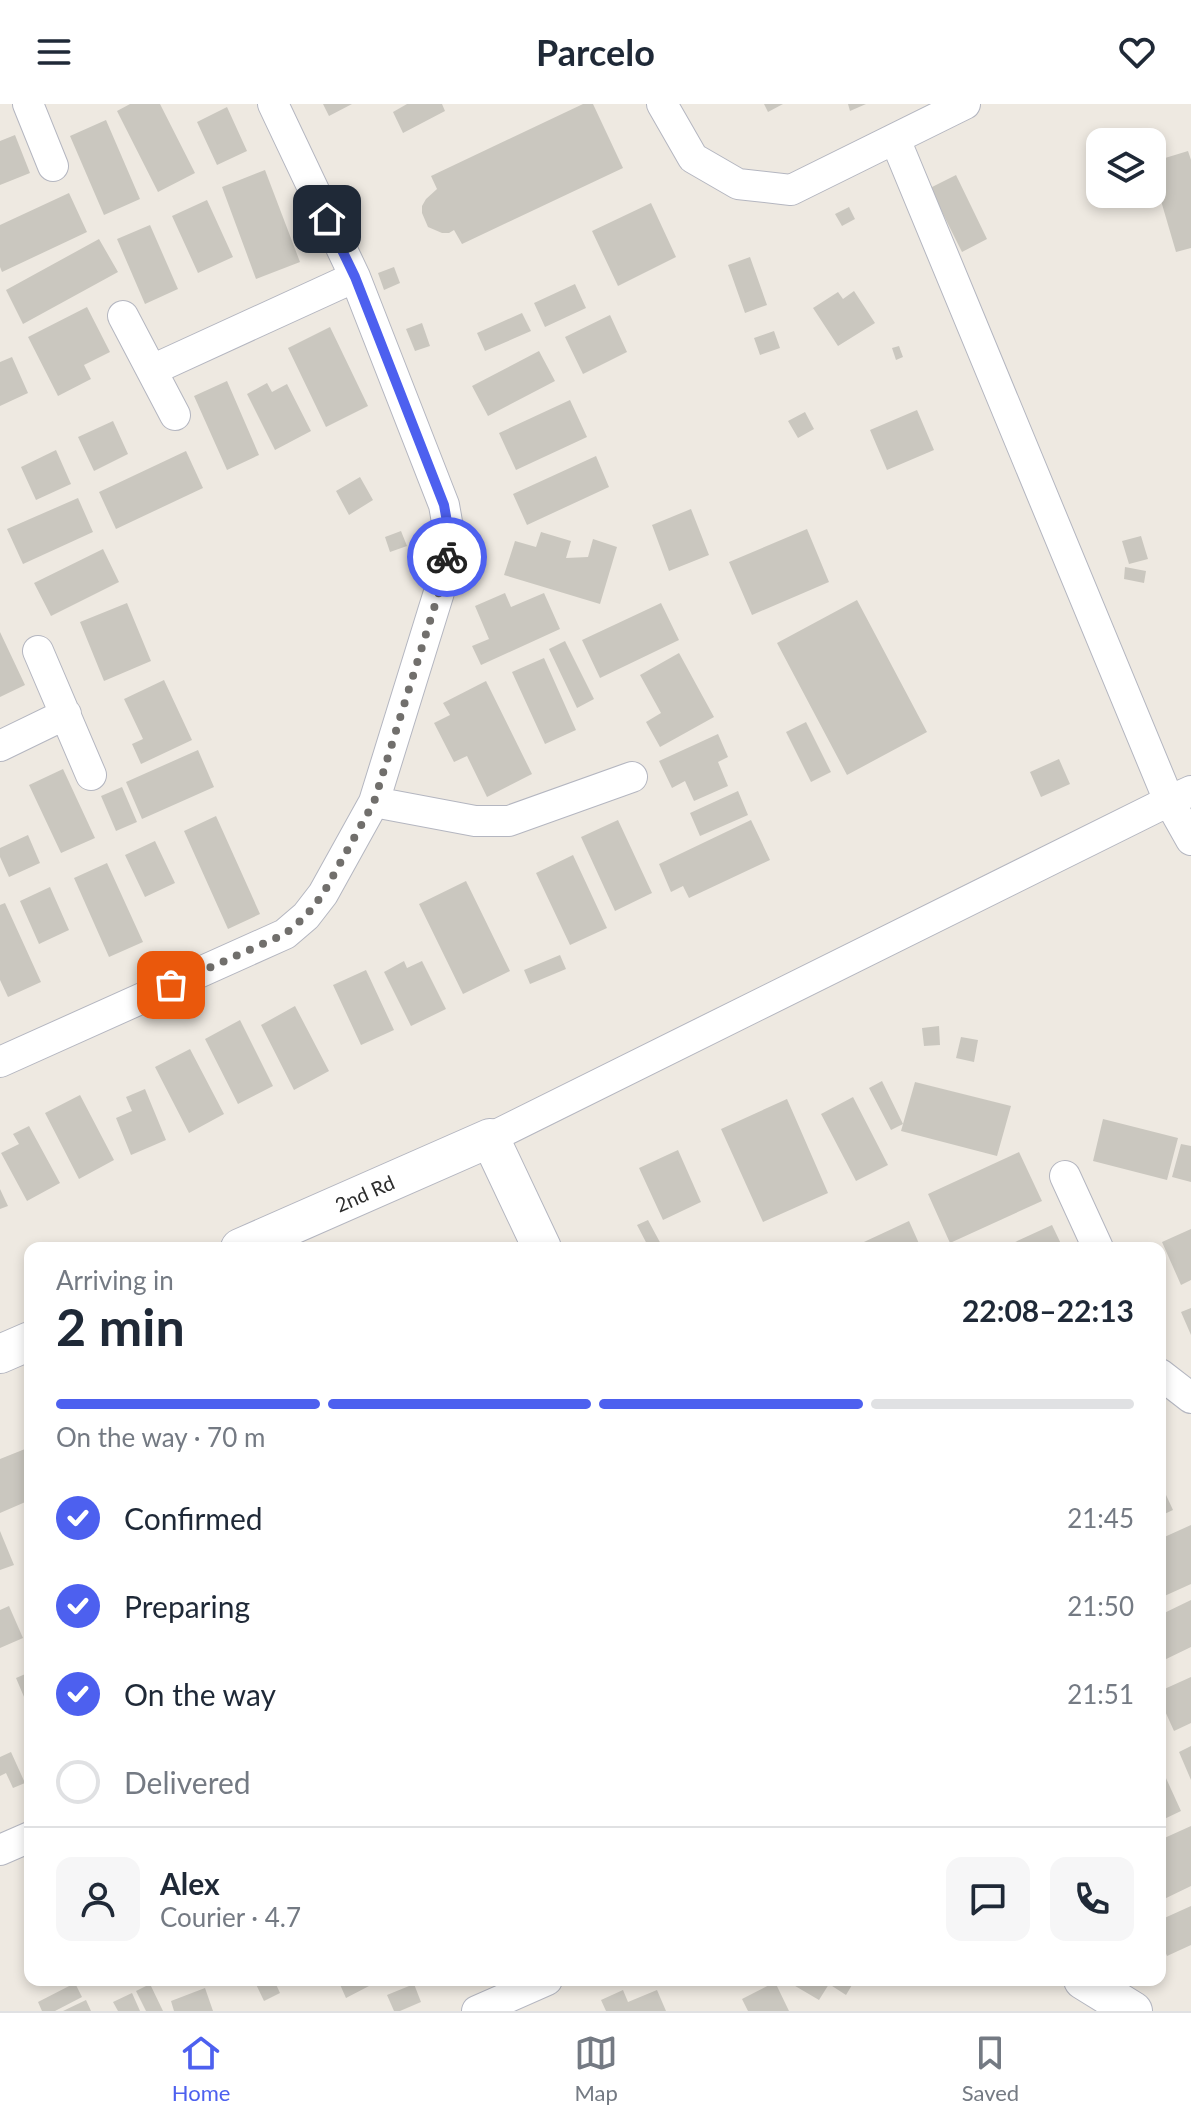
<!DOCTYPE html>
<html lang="en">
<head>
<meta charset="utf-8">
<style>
	body { margin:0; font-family:Lato,sans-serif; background:#f6f6f7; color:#1f2937; height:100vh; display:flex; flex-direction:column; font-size:30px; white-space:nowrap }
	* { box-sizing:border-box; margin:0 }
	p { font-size:26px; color:#747a83 }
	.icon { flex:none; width:44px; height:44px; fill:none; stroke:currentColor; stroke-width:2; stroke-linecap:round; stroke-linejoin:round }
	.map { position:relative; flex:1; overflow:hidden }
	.side { position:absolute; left:24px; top:1138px; width:1142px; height:744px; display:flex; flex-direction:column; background:#fff; border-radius:16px; box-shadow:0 4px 12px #0003 }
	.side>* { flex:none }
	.tools { position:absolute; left:1086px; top:24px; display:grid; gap:16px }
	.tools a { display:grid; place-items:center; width:80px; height:80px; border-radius:16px; background:#fff; box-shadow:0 4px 12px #0003; font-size:40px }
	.pin { position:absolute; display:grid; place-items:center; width:68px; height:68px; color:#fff; margin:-34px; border-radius:16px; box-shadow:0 4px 12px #0006 }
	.courier { position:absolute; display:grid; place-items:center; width:80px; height:80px; margin:-40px; border:6px solid #4d60ef; border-radius:50%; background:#fff; color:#222; box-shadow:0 2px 10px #0007 }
	.overview em { font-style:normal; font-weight:700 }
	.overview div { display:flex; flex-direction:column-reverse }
	.overview { display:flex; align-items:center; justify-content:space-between; height:136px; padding:0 32px }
	h1 { font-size:52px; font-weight:700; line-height:60px }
	.bar { display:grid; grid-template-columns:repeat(4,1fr); gap:12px 8px; align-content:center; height:96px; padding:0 32px }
	.bar i { height:10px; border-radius:6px; background:#e0e1e3 }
	.bar .current { background:#4d60ef }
	.bar p { grid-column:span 4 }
	.line { display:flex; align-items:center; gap:20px; padding:0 32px; border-top:2px solid #e0e1e3 }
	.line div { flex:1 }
	.round { display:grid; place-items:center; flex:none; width:84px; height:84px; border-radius:16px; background:#f6f6f7 }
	ol { padding:0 32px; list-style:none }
	li { display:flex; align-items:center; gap:24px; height:88px }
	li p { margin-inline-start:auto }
	li .icon { padding:8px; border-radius:50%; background:#4d60ef; color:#fff; stroke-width:4 }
	li:last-child { color:#747a83 }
	li i { width:44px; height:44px; border:4px solid #e0e1e3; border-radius:50% }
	header { display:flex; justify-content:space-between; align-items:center; height:104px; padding:0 32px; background:#fff; font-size:36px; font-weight:700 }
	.tabs { display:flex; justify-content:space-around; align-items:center; height:112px; border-top:2px solid #e0e1e3; background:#fff; font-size:22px; color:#747a83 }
	.tabs a { display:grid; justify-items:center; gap:4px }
	.tabs .current { color:#4d60ef }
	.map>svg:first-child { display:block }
</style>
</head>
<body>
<header><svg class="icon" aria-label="menu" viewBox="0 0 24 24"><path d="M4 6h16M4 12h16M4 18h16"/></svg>Parcelo<svg class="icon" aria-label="heart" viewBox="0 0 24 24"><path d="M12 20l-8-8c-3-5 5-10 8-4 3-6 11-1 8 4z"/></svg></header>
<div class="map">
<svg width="1191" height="1907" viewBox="0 0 1191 1907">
	<rect width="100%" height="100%" fill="#eee9e1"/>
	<!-- building -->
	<path fill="#cac7bf" d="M130,0H160L195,69L158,88L117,7Z
		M323,0H352L329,12Z
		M407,0H442L445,7L403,29L393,8Z
		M583,0H593L623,64L462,140L454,126L449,129H442L428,123L422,109V102L426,95L437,85L431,72Z
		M764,0H783L768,8Z
		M848,0H866L850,7Z
		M227,3L247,47L217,61L197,18Z
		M106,16L140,95L104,111L70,32Z
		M15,31L30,69L0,81V37Z
		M1188,47L1191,56V144L1176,148L1152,66V58Z
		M265,66L300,158L256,175L222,83Z
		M956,71L987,135L962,148L930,84Z
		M69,89L87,128L2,168L0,163V121Z
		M207,96L233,153L198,169L172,112Z
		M651,99L676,153L618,182L592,127Z
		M849,103L855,115L842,122L835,110Z
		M150,121L178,185L145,200L117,135Z
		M99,135L118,168L23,220L6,186Z
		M750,153L767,201L745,209L728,161Z
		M394,163L400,179L384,186L378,169Z
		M575,180L586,204L545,223L534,199Z
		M854,187L875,219L838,242L813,204L838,188L843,195Z
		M87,203L110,248L84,261L91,275L58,292L28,233Z
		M522,209L531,227L485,247L477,229Z
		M610,211L627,248L583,270L565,233Z
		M422,219L430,242L415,247L406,225Z
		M330,223L368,302L326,323L288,244Z
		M774,227L780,244L760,251L754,234Z
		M899,242L903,253L896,256L892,244Z
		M539,247L555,277L488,312L472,282Z
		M12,253L28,289L0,302V258Z
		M227,277L259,351L227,366L194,292Z
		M267,279L272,288L287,280L311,327L275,346L247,290Z
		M570,296L587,333L516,366L499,329Z
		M917,306L934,346L887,366L870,326Z
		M805,308L814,325L798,334L788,317Z
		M113,317L128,350L94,367L78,333Z
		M56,346L71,380L36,396L21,363Z
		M186,347L203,384L116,425L99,388Z
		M596,352L609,383L527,421L513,390Z
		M360,373L373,396L349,411L336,387Z
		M78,394L93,428L23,460L7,425Z
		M691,405L709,451L669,467L652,421Z
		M807,425L829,478L752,511L729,458Z
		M401,427L407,442L390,448L385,433Z
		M541,428L571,437L566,454L588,453L593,435L617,443L600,500L504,471L515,437L536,443Z
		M1141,432L1148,455L1129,460L1122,437Z
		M103,445L119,478L51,512L34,479Z
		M1125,463L1146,467L1144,479L1124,475Z
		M505,489L511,503L544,489L560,525L481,561L472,542L489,535L475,502Z
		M857,496L927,628L847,671L777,539Z
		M127,499L151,557L104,577L80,518Z
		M661,499L679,536L600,574L582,536Z
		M0,528L25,581L0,593Z
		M565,537L594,595L577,604L549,545Z
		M679,549L714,613L660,643L646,618L661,609L640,571Z
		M544,554L576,626L545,640L512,568Z
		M164,576L192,636L141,660L132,640L143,635L124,595Z
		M486,577L532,670L487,693L467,652L454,658L434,619L450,611L443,599Z
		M806,618L831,668L811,678L786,628Z
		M718,630L728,653L718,658L728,682L694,697L685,677L672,684L659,657Z
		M198,646L214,683L142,715L126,678Z
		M1059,655L1070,680L1041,693L1030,668Z
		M63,665L95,734L61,749L29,681Z
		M122,683L137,718L116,727L101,692Z
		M738,687L748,711L700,732L690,709Z
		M216,712L260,810L228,825L184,727Z
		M618,716L652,789L615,807L581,733Z
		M751,716L770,756L689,794L683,782L671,788L659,760Z
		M28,731L40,759L9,773L0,753V744Z
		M155,737L175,779L145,793L125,751Z
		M573,751L607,824L570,841L536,769Z
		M107,759L143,838L109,853L74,774Z
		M466,777L510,867L463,890L419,800Z
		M50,783L69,826L39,840L20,797Z
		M5,799L41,878L8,893L0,876V801Z
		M560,851L566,865L530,880L524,866Z
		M404,857L407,864L422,857L446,905L411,922L384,868Z
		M366,866L394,926L361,941L333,881Z
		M295,902L329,967L294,986L261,921Z
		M240,916L273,982L238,1000L205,935Z
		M939,922L940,941L924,942L922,924Z
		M961,933L978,936L974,958L956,954Z
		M190,945L224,1010L189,1029L155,963Z
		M882,977L903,1020L891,1026L869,984Z
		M915,978L1011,1002L997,1052L901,1027Z
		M145,985L166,1036L131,1051L116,1014L132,1007L126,993Z
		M80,991L114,1056L79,1075L45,1009Z
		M853,993L888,1061L856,1077L821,1010Z
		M787,995L828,1089L763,1118L721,1025Z
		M1103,1015L1178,1034L1167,1076L1093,1057Z
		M29,1022L60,1079L27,1097L1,1049L19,1040L13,1030Z
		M1181,1040L1191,1042V1078L1172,1073Z
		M678,1046L701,1098L663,1116L639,1064Z
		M1019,1048L1042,1097L950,1139L928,1090Z
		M0,1085L8,1102L0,1105Z
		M648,1116L663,1144H649L637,1121Z
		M909,1117L921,1144H851Z
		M1052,1121L1063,1144H1002Z
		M1191,1125V1176L1181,1181L1162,1138Z
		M1191,1204V1231L1181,1208Z
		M30,1343V1396L0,1409V1355Z
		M1160,1378L1173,1406L1160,1412Z
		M1191,1421V1480L1160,1494V1435Z
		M0,1427L14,1461L0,1466Z
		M1191,1496V1543L1160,1558V1511Z
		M9,1502L23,1534L0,1544V1506Z
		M30,1568V1607L16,1574Z
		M1191,1573V1619L1174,1627L1160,1596V1587Z
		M1191,1642V1676L1179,1648Z
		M11,1648L25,1679L13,1684L6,1669L0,1672V1653Z
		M1160,1661L1181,1707L1160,1717Z
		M1191,1722V1782L1160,1797V1736Z
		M1191,1802V1841L1167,1852L1160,1835V1816Z
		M254,1876H274L280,1889L264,1897Z
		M338,1876H366L369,1882L346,1894Z
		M785,1876H855L846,1891L829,1880L819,1896Z
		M775,1878L789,1907H748L742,1895Z
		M75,1879L82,1893L55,1907H42L38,1898Z
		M150,1880L163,1907H146L136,1887Z
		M414,1880L421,1898L400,1907H394L387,1891Z
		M205,1884L213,1907H174L171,1897Z
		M623,1886L628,1898L657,1886L666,1907H606L601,1896Z
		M132,1889L140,1907H118L113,1898Z
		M86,1896L91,1907H63Z"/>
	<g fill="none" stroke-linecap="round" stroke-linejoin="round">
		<!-- minor casing -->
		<g stroke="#b4b6c0" stroke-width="32">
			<path id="minor" d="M28,0L53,62
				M662,0L693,54L738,80L791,86L965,0
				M895,35L1169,697L1191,736
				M123,212L175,311
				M152,266L355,173
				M38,547L91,671
				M0,642L66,610
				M374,698L475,717H509L632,673
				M0,958L285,830L306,812L323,790L374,698L444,472L450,435L444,401L355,173L273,0
				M490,1034L1169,697L1191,687
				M1065,1072L1098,1144
				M1160,1270L1191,1294
				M0,1746L30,1733
				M477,1907L547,1876"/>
		</g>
		<!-- tertiary casing -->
		<g stroke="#b4b6c0" stroke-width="40">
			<g id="tertiary">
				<path id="s1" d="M240,1144L490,1034L542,1144"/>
				<path d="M0,1250L30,1237"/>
				<path d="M1083,1876L1133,1907"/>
			</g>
		</g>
		<!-- minor -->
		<use href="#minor" stroke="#fff" stroke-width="30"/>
		<!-- tertiary -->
		<use href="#tertiary" stroke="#fff" stroke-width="38"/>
	</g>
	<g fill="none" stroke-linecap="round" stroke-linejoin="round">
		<!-- done -->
		<path stroke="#716f6c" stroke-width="8" stroke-dasharray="0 14.4" d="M171,881L285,830L306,812L323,790L374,698L444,472L447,453"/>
		<!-- route -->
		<path stroke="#4d60ef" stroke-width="10" d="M327,115L355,173L444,401L450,435L447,453"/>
	</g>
	<g text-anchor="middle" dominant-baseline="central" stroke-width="8" stroke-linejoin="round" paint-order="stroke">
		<!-- street labels -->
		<g font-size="20" fill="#2d2d2d" stroke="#fff">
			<text stroke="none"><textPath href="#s1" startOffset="136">2nd Rd</textPath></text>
		</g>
	</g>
</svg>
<div class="tools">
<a><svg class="icon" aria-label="layers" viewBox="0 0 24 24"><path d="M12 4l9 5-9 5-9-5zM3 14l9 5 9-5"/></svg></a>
</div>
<div class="pin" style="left:171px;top:881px;background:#ea580c"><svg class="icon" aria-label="bag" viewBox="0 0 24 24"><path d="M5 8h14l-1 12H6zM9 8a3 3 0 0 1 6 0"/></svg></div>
<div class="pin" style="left:327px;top:115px;background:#1f2937"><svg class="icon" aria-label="home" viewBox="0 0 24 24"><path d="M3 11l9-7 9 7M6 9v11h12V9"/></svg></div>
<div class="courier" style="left:447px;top:453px"><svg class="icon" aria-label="bike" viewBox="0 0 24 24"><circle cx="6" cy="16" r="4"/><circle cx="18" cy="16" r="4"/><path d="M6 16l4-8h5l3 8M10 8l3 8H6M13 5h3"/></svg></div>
<section class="side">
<div class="overview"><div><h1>2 min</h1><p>Arriving in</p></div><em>22:08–22:13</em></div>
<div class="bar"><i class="current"></i><i class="current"></i><i class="current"></i><i></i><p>On the way · 70 m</p></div>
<ol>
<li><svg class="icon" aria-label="check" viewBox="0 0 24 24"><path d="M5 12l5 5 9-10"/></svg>Confirmed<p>21:45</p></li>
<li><svg class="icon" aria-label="check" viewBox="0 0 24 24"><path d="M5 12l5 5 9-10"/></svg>Preparing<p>21:50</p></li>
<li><svg class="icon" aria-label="check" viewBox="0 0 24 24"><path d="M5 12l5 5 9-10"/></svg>On the way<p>21:51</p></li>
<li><i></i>Delivered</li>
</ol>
<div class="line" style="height:144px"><a class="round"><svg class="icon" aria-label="person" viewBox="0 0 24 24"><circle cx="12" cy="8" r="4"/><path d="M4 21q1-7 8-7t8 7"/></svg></a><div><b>Alex</b><p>Courier · 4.7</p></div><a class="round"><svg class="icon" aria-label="chat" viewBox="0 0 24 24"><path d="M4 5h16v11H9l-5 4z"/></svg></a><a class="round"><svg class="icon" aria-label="phone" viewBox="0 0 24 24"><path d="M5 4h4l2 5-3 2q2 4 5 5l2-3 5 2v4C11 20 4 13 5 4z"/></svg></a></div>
</section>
</div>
<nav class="tabs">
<a class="current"><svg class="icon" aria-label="home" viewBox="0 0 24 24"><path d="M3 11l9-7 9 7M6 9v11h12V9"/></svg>Home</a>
<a><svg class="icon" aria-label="map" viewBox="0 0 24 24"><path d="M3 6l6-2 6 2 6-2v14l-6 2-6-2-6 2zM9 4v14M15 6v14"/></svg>Map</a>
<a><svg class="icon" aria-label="saved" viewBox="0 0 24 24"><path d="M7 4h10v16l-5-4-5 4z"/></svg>Saved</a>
</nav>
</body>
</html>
